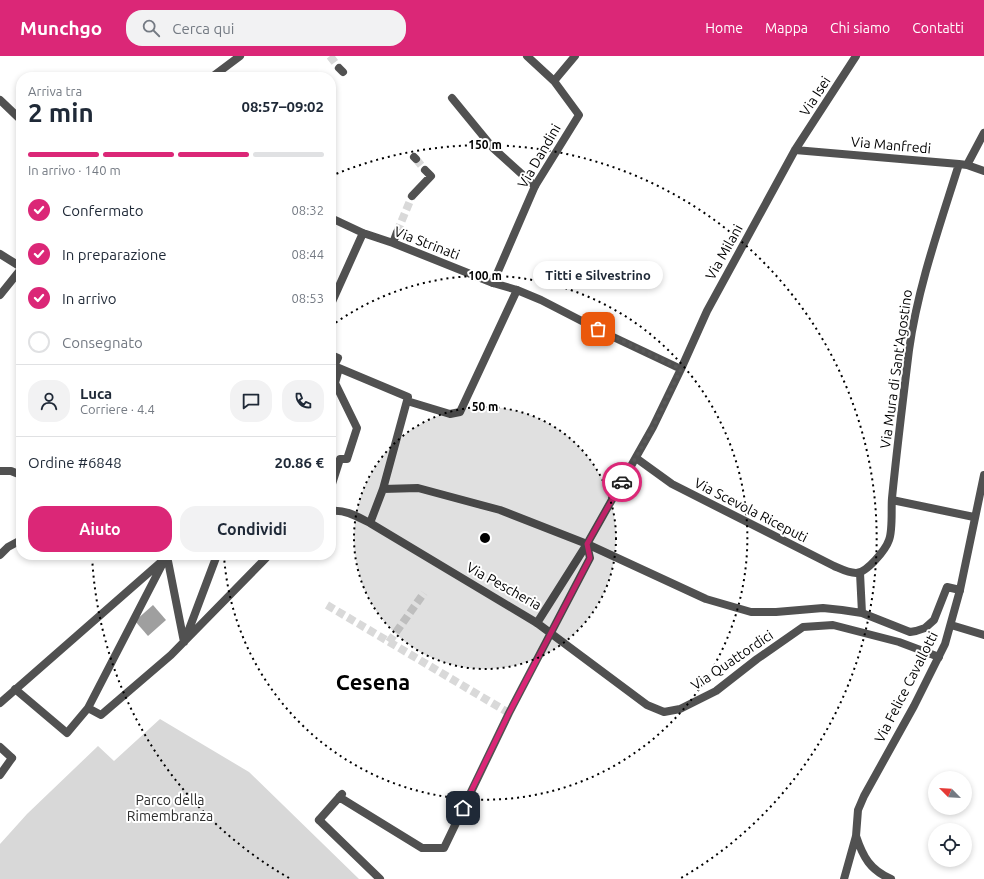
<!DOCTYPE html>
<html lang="it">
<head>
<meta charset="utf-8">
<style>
	body { margin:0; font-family:Ubuntu,sans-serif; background:#f2f2f3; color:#1f2937; height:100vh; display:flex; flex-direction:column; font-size:15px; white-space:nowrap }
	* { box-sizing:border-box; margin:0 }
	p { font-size:13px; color:#747a83 }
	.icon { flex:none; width:22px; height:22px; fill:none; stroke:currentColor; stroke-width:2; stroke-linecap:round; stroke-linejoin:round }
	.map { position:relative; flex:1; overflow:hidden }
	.drawer { position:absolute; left:16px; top:16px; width:320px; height:488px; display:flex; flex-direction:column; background:#fff; border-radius:16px; box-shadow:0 2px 6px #0003 }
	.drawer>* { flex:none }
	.needle { width:26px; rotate:294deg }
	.buttons { position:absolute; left:928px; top:715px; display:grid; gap:8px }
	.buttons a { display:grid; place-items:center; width:44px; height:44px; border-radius:50%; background:#fff; box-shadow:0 2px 6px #0003; font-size:20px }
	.pin { position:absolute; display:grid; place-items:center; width:34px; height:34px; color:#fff; margin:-17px; border-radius:8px; box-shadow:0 2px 6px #0006 }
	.courier { position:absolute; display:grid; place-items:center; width:40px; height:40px; margin:-20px; border:3px solid #db2777; border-radius:50%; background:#fff; color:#222; box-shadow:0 1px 5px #0007 }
	.bubble { position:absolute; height:28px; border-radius:14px; background:#fff; box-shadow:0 2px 6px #0003; font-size:13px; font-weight:700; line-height:28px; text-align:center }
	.head em { font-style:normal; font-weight:700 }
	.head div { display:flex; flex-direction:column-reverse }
	.head { display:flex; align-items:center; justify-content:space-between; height:68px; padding:0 12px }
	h1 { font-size:26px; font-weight:700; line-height:30px }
	.bar { display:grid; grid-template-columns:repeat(4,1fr); gap:6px 4px; align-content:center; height:48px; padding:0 12px }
	.bar i { height:5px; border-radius:3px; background:#e0e1e3 }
	.bar .selected { background:#db2777 }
	.bar p { grid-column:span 4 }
	.line { display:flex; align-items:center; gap:10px; padding:0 12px; border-top:1px solid #e0e1e3 }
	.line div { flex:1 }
	.round { display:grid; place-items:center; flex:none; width:42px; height:42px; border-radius:16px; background:#f2f2f3 }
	ol { padding:0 12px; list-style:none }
	li { display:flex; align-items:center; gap:12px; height:44px }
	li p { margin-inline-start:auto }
	li .icon { padding:4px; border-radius:50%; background:#db2777; color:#fff; stroke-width:4 }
	li:last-child { color:#747a83 }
	li i { width:22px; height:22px; border:2px solid #e0e1e3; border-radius:50% }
	.cta { display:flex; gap:8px; margin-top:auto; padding:8px 12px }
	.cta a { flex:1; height:46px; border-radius:16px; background:#db2777; color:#fff; font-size:16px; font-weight:700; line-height:46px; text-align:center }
	.cta a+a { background:#f2f2f3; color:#1f2937 }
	header { display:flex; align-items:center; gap:24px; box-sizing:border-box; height:56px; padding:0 20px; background:#db2777; color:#fff }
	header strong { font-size:19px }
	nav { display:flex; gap:22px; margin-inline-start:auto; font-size:14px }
	.search { width:280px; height:36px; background:#f2f2f3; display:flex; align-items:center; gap:10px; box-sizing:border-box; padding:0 14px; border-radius:16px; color:#747a83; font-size:15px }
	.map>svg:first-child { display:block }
</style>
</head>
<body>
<header>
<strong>Munchgo</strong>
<div class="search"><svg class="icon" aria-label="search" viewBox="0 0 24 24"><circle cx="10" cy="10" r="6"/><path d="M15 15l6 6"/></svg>Cerca qui</div>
<nav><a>Home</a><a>Mappa</a><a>Chi siamo</a><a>Contatti</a></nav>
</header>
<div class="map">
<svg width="984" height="823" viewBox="0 0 984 823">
	<rect width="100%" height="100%" fill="#fff"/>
	<!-- green -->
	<path fill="#d8d8d8" d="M160,663L249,716L359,823H0V788L27,758L98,690L114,705Z"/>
	<!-- water -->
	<path fill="#9f9f9f" d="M153,549L166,564L148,580L135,565Z"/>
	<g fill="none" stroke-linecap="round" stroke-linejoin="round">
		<!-- pedestrian-tunnel -->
		<path stroke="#d9d9d9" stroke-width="8" stroke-dasharray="8 4" stroke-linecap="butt" d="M330,0L339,12
			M416,103L425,114
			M397,176L412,140
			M327,549L509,657
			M389,586L424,537"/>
		<!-- service -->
		<path stroke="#515151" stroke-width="8" d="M452,42L493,92L535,130"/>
		<!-- pedestrian -->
		<path stroke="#515151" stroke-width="8" d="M339,12L343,16
			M212,21L240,0
			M414,101L416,103
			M412,140L431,120L425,114
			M331,162L363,177L393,187L493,227
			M393,187L397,176
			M0,239L21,213
			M331,248L363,177
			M331,299L338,302L334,310L408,341L383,433L370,467
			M407,345L450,358L460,356L517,234
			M0,415H11L21,419
			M331,431L340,403H347L357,372L335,327L339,312
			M383,433L418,432L500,454L587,488L706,543L751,556H776L823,552L842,554L862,557L910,576L916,575L925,572L934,564L947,531L960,534
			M331,455C345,453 358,461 370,467L537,567
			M0,499L8,491L21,484
			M167,500L184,586
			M860,517L862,557
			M185,584L217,499
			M15,633L67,677L88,652L101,659L171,599L269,499
			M0,647L169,499
			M88,652L164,505
			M319,764L380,823"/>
		<!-- minor -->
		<path stroke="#515151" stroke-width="8" d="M527,0L554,25L579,59L535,130L493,227L517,234L541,244L609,279L681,313
			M856,0L795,94L707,255L681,313L653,371L587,488L537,567L647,649L664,656L680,653L716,635L757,603L803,571L833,569L899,586L939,601
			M554,25L575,0
			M0,44L21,64
			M795,94L959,108L967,109L984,115
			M967,109L984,77
			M0,198L21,211
			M636,402L672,428L834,510C841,513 848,517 856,517C867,517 886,493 889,484C893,474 891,453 892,442C897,392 903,343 909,294C918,230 940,169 959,108
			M892,444L974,461
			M951,569L984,579
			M0,691L12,702
			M339,741L422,792H444L509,657L590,502L587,488
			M319,764L342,738"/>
		<!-- tertiary -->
		<path stroke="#515151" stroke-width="8" d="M0,719L12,702
			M856,780C863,801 870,814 891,823
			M844,823L856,780L858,754L864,740L914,650L945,588L960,534L984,419"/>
	</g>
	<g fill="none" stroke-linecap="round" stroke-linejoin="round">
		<!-- done -->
		<path stroke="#595959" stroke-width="4" stroke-dasharray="0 7.2" d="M598,273L681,313L653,371L622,426"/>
		<!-- route -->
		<path stroke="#db2777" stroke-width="5" d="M463,752L509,657L590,502L587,488L622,426"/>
	</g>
	<!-- distance rings -->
	<circle cx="485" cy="482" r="131" fill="#000" fill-opacity=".12"/>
	<g fill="none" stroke="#000" stroke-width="2" stroke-dasharray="2 4">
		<circle cx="485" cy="482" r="131"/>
		<path d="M331 270A262 262 0 1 1 224 500"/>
		<path d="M289 822A393 393 0 0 1 92 499M331 120A393 393 0 0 1 681 822"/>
	</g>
	<g text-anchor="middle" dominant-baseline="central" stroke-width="4" stroke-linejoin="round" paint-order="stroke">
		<!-- street labels -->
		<g font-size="14" fill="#000" stroke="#fff">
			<text transform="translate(815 40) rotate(-57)">Via Isei</text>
			<text transform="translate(891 89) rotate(5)">Via Manfredi</text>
			<text transform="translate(539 100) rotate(-60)">Via Dandini</text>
			<text transform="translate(427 187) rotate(21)">Via Strinati</text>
			<text transform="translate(724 196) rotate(-61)">Via Milani</text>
			<text transform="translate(896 313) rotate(-82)">Via Mura di Sant'Agostino</text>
			<text transform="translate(751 454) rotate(27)">Via Scevola Riceputi</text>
			<text transform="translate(504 530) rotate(29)">Via Pescheria</text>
			<text transform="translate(732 604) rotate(-34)">Via Quattordici</text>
			<text transform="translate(906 631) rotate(-63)">Via Felice Cavallotti</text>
		</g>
		<!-- park labels -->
		<g font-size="14" fill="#2f2f2f" stroke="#fff">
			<text x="170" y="744">Parco della<tspan x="170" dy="16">Rimembranza</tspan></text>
		</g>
		<!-- town labels -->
		<g font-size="22" font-weight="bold" fill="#000" stroke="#fff">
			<text x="373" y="625">Cesena</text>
		</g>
	</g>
	<circle cx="485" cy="482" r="6" fill="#000" stroke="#fff" stroke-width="2"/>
	<g font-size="12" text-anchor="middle" font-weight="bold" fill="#000" stroke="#fff" stroke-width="4" stroke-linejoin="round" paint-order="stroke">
		<text x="485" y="93">150 m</text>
		<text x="485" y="224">100 m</text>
		<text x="485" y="355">50 m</text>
	</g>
</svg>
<div class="buttons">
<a><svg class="needle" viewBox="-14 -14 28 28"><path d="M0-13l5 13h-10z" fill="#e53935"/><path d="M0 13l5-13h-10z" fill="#747a83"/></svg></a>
<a><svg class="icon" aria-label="locate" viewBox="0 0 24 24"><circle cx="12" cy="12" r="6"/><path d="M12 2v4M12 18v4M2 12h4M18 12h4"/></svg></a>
</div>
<div class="pin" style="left:598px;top:273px;background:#ea580c"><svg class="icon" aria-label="bag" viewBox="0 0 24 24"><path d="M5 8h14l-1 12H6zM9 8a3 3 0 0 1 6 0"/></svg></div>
<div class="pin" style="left:463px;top:752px;background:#1f2937"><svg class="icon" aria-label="home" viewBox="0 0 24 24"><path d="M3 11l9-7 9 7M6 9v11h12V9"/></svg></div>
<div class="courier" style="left:622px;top:426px"><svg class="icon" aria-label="car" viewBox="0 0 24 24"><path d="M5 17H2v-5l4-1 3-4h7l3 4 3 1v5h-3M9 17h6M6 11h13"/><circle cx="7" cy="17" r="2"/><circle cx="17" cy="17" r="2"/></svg></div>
<div class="bubble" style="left:533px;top:205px;width:130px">Titti e Silvestrino</div>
<section class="drawer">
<div class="head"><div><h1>2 min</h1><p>Arriva tra</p></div><em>08:57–09:02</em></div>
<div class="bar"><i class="selected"></i><i class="selected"></i><i class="selected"></i><i></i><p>In arrivo · 140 m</p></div>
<ol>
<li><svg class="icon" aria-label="check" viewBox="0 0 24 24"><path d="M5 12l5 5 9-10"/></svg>Confermato<p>08:32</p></li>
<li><svg class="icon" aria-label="check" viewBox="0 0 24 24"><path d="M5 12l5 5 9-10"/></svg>In preparazione<p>08:44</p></li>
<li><svg class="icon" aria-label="check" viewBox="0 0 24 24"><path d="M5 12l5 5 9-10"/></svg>In arrivo<p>08:53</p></li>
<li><i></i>Consegnato</li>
</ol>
<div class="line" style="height:72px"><a class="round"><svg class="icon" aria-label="person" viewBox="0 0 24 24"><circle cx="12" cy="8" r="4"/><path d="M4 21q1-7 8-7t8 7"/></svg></a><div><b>Luca</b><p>Corriere · 4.4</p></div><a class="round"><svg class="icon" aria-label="chat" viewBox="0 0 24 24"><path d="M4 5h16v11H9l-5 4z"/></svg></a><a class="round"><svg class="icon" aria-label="phone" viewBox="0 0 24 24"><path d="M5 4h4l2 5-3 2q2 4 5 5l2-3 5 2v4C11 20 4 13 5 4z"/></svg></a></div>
<div class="line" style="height:52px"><div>Ordine #6848</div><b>20.86 €</b></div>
<div class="cta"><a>Aiuto</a><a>Condividi</a></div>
</section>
</div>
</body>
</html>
